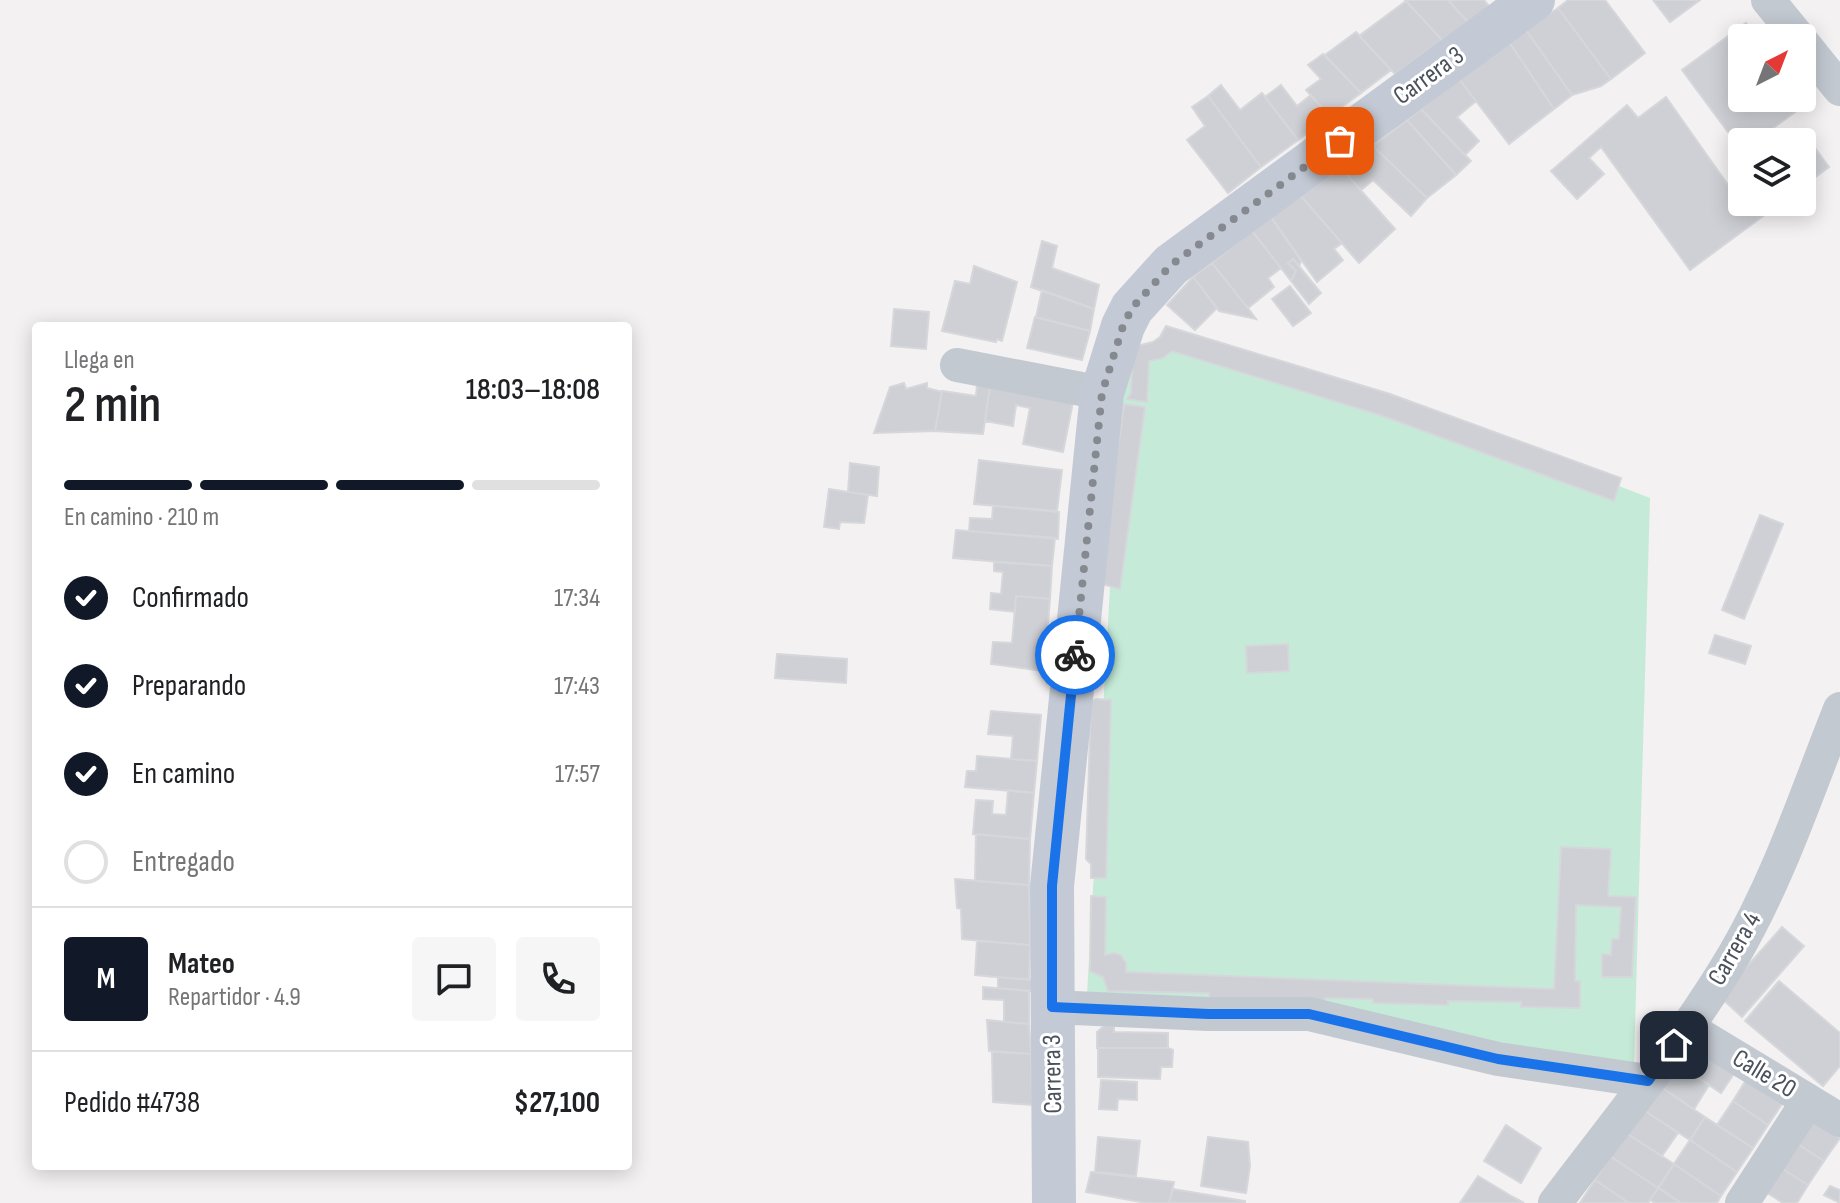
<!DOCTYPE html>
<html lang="es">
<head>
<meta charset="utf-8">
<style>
	body { margin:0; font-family:"Sofia Sans Condensed",sans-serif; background:#f6f6f6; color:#202124; height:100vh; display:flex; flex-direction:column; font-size:30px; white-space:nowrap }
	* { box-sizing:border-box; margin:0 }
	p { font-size:26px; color:#757577 }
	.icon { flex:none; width:44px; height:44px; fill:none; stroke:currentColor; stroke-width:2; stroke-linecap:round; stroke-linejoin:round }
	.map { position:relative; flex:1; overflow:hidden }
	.details { position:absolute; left:32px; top:322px; width:600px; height:848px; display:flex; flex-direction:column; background:#fff; border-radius:8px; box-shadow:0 4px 20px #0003 }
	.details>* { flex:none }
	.needle { width:52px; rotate:42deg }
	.tools { position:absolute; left:1728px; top:24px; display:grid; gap:16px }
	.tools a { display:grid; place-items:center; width:88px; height:88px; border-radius:8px; background:#fff; box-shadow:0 4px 20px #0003; font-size:40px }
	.pin { position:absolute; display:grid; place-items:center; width:68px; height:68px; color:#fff; margin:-34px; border-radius:16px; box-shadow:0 4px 12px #0006 }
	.courier { position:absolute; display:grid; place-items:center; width:80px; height:80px; margin:-40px; border:6px solid #1a73e8; border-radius:50%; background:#fff; color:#222; box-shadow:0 2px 10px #0007 }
	.head em { font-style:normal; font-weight:600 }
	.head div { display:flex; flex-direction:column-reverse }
	.head { display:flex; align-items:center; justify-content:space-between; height:136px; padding:0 32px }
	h1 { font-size:52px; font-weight:600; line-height:60px }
	.bar { display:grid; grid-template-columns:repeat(4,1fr); gap:12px 8px; align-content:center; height:96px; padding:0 32px }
	.bar i { height:10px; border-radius:6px; background:#e0e0e0 }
	.bar .on { background:#111827 }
	.bar p { grid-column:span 4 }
	.line { display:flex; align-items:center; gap:20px; padding:0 32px; border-top:2px solid #e0e0e0 }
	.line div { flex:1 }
	.round { display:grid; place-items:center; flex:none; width:84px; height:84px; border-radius:8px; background:#f6f6f6 }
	ol { padding:0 32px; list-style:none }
	li { display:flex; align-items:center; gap:24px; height:88px }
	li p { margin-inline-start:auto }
	li .icon { padding:8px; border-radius:50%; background:#111827; color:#fff; stroke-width:4 }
	li:last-child { color:#757577 }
	li i { width:44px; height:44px; border:4px solid #e0e0e0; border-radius:50% }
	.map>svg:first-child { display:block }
</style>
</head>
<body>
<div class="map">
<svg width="1840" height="1203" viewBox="0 0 1840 1203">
	<rect width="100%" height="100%" fill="#f3f1f1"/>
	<!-- green -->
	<path fill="#c5ebd8" d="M1156,342L1513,445L1650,498L1634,1064L1087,995L1123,357Z"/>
	<!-- building -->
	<path fill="#ced0d5" stroke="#d6d7db" stroke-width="2" d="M1405,0H1448L1468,22L1442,40Z
		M1448,0H1484L1489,6L1468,22Z
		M1568,0H1605L1645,53L1611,79L1558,8Z
		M1653,0H1700L1670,22Z
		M1406,1L1442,40L1395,74L1359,36Z
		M1558,8L1611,79L1601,86L1572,95L1526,30Z
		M1746,23L1757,38H1742V98H1802L1806,104L1754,142H1742V151L1682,70Z
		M1526,30L1572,95L1554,109L1509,42Z
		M1356,32L1391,70L1361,93L1325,55Z
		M1509,42L1554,109L1509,144L1459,79Z
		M1323,54L1361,93L1329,116L1306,90L1321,79L1308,65Z
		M1459,79L1476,101L1457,117L1479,141L1465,155L1421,109Z
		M1221,85L1240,110L1262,93L1298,140L1261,167L1208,96Z
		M1281,85L1297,106L1311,95L1329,116L1298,140L1265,97Z
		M1208,96L1261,167L1228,193L1187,140L1205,126L1192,107Z
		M1666,97L1733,192L1742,185V202H1782L1690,270L1601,147L1589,158L1604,174L1577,199L1551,171L1627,105L1638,118Z
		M1421,109L1471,161L1456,175L1407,120Z
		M1407,120L1456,175L1427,198L1373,146Z
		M1807,137L1829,167L1802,187L1801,142Z
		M1373,146L1427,198L1411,216L1373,180L1361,190L1341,168Z
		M1341,168L1395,229L1359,263L1301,196Z
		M1301,196L1342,243L1334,249L1343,260L1317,282L1271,217Z
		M1271,217L1301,261L1299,266L1293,259L1288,263L1296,271L1291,281L1250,228Z
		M1252,231L1281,268L1268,278L1274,287L1248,308L1212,263Z
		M1042,241L1057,246L1052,268L1099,285L1094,309L1031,287Z
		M1293,259L1321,293L1309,304L1291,281L1296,271L1288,263Z
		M1212,263L1248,308L1256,319L1219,311L1200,286L1193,277Z
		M974,266L1017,282L1002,341L997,339L996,342L942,331L955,281L970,284Z
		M1193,277L1217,308L1195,330L1167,305Z
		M1290,286L1311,313L1293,326L1272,299Z
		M1042,290L1094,309L1090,331L1036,317Z
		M894,309L929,312L926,349L891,346Z
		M1035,317L1090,331L1082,360L1027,348Z
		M1166,326L1390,394L1621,478L1614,501L1383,416L1172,351L1163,358L1149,361L1147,402L1127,399L1131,393L1133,343L1141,345L1153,342L1160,337Z
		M904,383L906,389L927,383V388L942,392L935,431L874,433L890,387Z
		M977,385L990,386L983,434L935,431L942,391L976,396Z
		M990,386L1074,397L1063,452L1023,444L1030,408L1016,405L1013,426L985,421Z
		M1124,404L1145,407L1120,589L1105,585L1100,578Z
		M979,460L1062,470L1057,511L974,504Z
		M850,463L879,467L877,496L848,492Z
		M829,489L868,495L864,523L840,522L839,529L824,527Z
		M993,506L1059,512L1058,539L969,531L970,518L992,519Z
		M1760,515L1783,524L1744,619L1722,610Z
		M956,530L1055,538L1052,566L953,558Z
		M994,562L1052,566L1050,599L1016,596L1015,612L990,609L991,593L1001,594L1003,572L994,571Z
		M1016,596L1050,599L1044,671L991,664L993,642L1012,643Z
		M1715,635L1751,646L1745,664L1709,653Z
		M1288,644L1289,671L1247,673L1246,646Z
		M777,654L847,659L846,683L775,678Z
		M1096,699L1111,700L1106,878H1091V864L1086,859L1091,702Z
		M991,711L1041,715L1037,761L1011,759L1013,736L988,734Z
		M977,756L1037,761L1034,793L965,787L967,771H976Z
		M1008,790L1034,793L1030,839L973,834L976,800L993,801L992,814L1006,815Z
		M976,834L1030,839L1029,885L975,881Z
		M1561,847L1611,849L1608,896L1636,897L1632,977H1602V954L1611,955L1612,939H1619L1621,907L1576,905L1575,981H1580V1008L1521,1007V1002L1448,1001V1005L1373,1003V999L1325,998L1324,1003L1210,999L1209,993L1108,991L1103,977L1090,971L1091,896L1106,897L1105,955L1114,953L1121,955L1126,963V972L1554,989Z
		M955,879L1029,885L1030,945L962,939L961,909L957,908Z
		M1782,927L1804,946L1742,1017L1720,997Z
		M977,941L1030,945L1029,980L975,975Z
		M998,977L1032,980L1031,991L998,988Z
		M1779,981L1840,1033V1066L1823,1086L1745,1021Z
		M983,987L1029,991V1024L1004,1022V1000L983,999Z
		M987,1020L1029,1024L1031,1054L989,1051Z
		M1104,1026H1114V1032L1168,1033V1048H1097V1032Z
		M1689,1038L1737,1069L1721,1093L1674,1061Z
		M1098,1048H1168L1173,1050L1172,1067H1161L1160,1079L1098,1077Z
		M992,1052L1031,1054L1032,1105L993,1102Z
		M1674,1061L1709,1085L1694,1109L1658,1085Z
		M1748,1077L1784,1101L1768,1125L1733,1101Z
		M1101,1080L1137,1082V1100L1118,1099L1117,1110L1099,1109Z
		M1658,1085L1705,1117L1690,1140L1642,1109Z
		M1733,1101L1768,1125L1753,1148L1717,1125Z
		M1642,1109L1678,1133L1662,1156L1626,1133Z
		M1804,1114L1840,1138L1824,1161L1788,1138Z
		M1705,1117L1753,1148L1737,1172L1690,1140Z
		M1506,1125L1541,1148L1521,1183L1484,1161Z
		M1626,1133L1674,1164L1658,1188L1610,1156Z
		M1098,1137L1140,1141L1136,1176L1095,1172Z
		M1208,1137L1248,1142L1250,1166L1246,1193L1201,1186Z
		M1788,1138L1824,1161L1808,1185L1772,1162Z
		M1690,1140L1737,1172L1721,1196L1674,1164Z
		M1610,1156L1658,1188L1648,1203H1629L1595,1180Z
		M1772,1162L1808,1185L1797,1203H1783L1756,1186Z
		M1674,1164L1721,1196L1717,1203H1681L1658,1188Z
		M1091,1172L1174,1182L1169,1203H1146L1086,1192Z
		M1478,1176L1513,1197L1524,1203H1460Z
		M1595,1180L1629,1203H1580Z
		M1830,1186L1840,1190V1203L1824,1195Z
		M1658,1188H1659L1681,1203H1655L1650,1200Z
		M1173,1189L1245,1201V1203H1169Z"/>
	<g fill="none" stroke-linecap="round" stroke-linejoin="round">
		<!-- minor -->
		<path stroke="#c3c9d1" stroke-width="34" d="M1768,0L1799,38
			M1802,42L1840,89
			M957,365L1102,393
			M1052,1007L1208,1014H1309L1498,1059L1648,1081
			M1688,1028L1840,1120
			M1555,1203C1616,1122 1682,1043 1734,955C1779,878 1807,792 1840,709
			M1742,1203L1808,1101"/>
		<!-- secondary -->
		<path stroke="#c4cad5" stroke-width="44" d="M1054,1203L1052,886L1102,393L1123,326L1132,308L1171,265L1533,0"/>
	</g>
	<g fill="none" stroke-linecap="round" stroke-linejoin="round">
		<!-- done -->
		<path stroke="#868a90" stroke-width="8" stroke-dasharray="0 14.4" d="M1075,655L1102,393L1123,326L1132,308L1171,265L1340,141"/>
		<!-- route -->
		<path stroke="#1a73e8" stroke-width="10" d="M1075,655L1052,886V1007L1208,1014H1309L1498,1059L1648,1081L1674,1045"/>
	</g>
	<g text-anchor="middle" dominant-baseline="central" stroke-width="6" stroke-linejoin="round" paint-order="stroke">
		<!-- street labels -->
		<g font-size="26" fill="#4b525c" stroke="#fff">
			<text transform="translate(1429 76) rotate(-36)">Carrera 3</text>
			<text transform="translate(1735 949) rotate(-60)">Carrera 4</text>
			<text transform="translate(1053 1074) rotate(-91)">Carrera 3</text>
			<text transform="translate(1764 1074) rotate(31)">Calle 20</text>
		</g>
	</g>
</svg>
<div class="tools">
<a><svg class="needle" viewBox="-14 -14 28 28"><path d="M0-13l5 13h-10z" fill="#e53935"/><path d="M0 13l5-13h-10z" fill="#757577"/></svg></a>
<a><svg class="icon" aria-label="layers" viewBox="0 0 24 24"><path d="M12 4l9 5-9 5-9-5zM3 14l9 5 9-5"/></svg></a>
</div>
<div class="pin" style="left:1340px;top:141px;background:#ea580c"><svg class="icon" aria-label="bag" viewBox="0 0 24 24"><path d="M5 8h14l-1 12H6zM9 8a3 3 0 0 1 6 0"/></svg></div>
<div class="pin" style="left:1674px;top:1045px;background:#1f2937"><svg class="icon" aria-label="home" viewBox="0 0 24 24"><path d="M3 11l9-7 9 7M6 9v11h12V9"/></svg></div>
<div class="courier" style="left:1075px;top:655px"><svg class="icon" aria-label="bike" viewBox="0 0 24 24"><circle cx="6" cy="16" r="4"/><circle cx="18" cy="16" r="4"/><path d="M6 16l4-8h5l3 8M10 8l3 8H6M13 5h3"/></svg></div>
<section class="details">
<div class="head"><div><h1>2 min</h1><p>Llega en</p></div><em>18:03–18:08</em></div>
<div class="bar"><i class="on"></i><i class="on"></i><i class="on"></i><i></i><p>En camino · 210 m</p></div>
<ol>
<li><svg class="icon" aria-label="check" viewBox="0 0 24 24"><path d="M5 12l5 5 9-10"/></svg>Confirmado<p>17:34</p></li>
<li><svg class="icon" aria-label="check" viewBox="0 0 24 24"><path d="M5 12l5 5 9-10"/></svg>Preparando<p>17:43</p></li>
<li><svg class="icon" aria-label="check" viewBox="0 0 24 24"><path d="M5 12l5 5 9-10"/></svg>En camino<p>17:57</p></li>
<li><i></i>Entregado</li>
</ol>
<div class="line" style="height:144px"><b class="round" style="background:#111827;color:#fff">M</b><div><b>Mateo</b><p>Repartidor · 4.9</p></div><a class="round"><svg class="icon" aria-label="chat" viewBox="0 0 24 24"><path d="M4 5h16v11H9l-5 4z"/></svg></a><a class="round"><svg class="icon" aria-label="phone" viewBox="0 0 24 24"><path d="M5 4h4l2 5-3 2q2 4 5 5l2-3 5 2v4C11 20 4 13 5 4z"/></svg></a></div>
<div class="line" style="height:104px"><div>Pedido #4738</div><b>$27,100</b></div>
</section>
</div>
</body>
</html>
